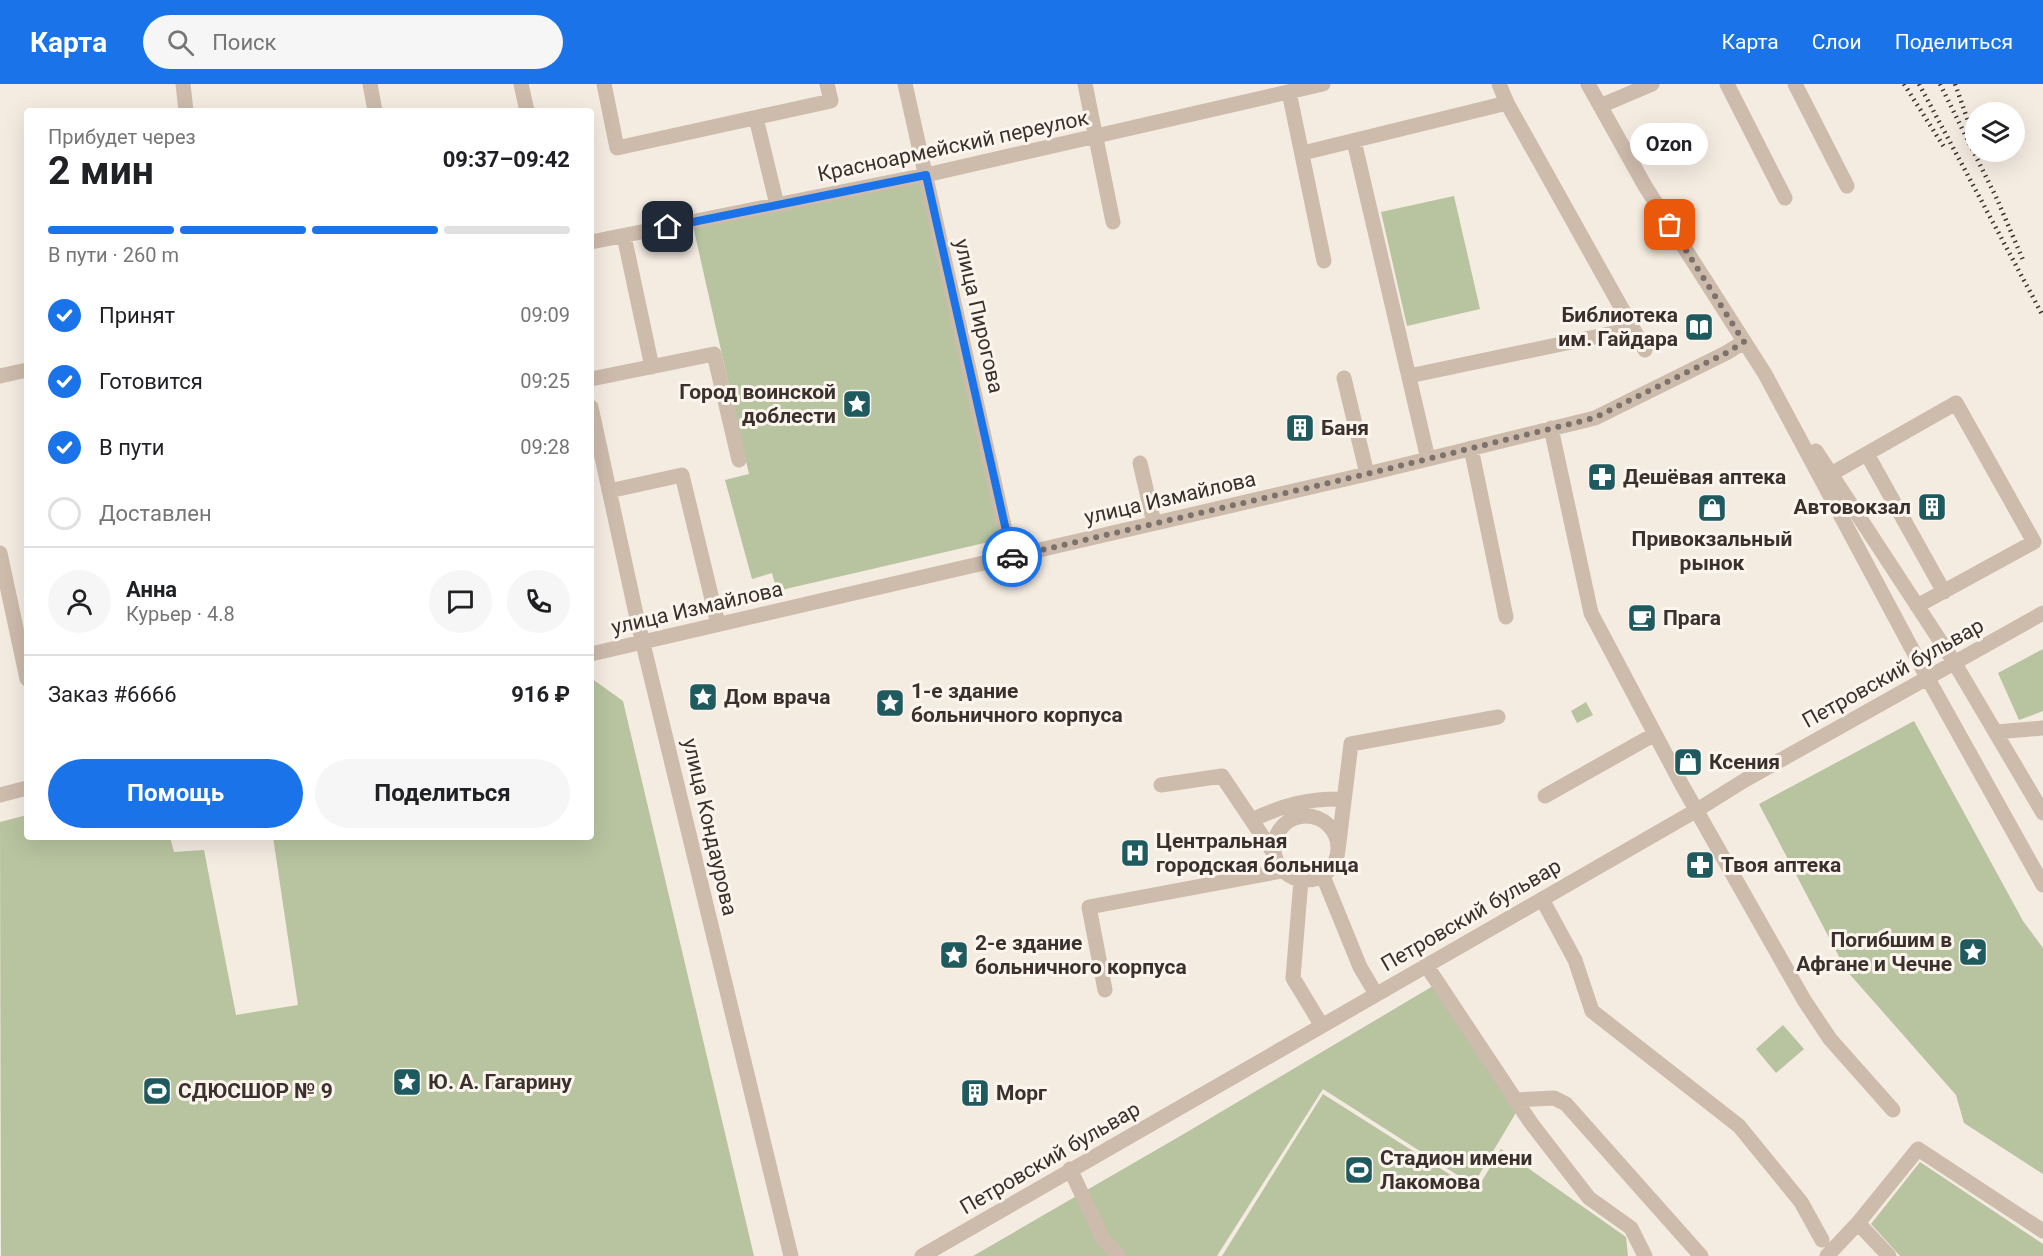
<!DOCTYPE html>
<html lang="ru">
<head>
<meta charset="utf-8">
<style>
	body { margin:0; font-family:Roboto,sans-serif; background:#f6f6f6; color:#202124; height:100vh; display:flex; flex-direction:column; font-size:22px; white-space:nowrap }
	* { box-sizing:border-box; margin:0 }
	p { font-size:20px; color:#757577 }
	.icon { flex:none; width:33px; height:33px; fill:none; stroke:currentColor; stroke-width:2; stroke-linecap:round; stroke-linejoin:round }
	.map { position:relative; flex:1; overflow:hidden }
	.details { position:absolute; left:24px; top:24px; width:570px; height:732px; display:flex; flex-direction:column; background:#fff; border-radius:6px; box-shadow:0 6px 24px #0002 }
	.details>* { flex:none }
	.buttons { position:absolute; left:1965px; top:18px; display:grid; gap:12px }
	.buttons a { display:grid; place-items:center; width:60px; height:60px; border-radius:50%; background:#fff; box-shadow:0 6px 24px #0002; font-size:30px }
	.pin { position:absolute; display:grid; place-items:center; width:51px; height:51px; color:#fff; margin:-26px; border-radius:12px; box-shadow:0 3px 9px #0006 }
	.courier { position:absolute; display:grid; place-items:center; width:60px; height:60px; margin:-30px; border:4px solid #1a73e8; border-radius:50%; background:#fff; color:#222; box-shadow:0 2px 8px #0007 }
	.bubble { position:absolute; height:42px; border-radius:21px; background:#fff; box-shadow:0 6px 24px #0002; font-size:20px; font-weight:700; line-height:42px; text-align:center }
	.summary em { font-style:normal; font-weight:700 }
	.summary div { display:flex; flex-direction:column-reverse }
	.summary { display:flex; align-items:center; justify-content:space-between; height:102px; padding:0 24px }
	h1 { font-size:39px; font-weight:700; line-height:45px }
	.bar { display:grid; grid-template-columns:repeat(4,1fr); gap:9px 6px; align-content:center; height:72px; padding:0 24px }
	.bar i { height:8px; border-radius:4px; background:#e0e0e0 }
	.bar .current { background:#1a73e8 }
	.bar p { grid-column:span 4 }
	.line { display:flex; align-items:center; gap:15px; padding:0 24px; border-top:2px solid #e0e0e0 }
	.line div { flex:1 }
	.round { display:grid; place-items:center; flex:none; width:63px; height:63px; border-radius:32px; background:#f6f6f6 }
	ol { padding:0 24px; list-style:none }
	li { display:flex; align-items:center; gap:18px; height:66px }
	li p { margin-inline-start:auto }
	li .icon { padding:6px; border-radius:50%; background:#1a73e8; color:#fff; stroke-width:4 }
	li:last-child { color:#757577 }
	li i { width:33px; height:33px; border:3px solid #e0e0e0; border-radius:50% }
	.action { display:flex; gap:12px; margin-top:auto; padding:12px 24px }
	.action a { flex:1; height:69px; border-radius:36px; background:#1a73e8; color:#fff; font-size:24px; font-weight:700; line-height:69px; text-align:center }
	.action a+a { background:#f6f6f6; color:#202124 }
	header { display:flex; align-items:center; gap:36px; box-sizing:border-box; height:84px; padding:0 30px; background:#1a73e8; color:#fff }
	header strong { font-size:28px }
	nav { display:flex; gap:33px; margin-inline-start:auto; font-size:21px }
	.search { width:420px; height:54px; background:#f6f6f6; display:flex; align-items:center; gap:15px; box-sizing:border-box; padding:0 21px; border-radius:33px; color:#757577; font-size:22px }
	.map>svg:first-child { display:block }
</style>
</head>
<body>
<header>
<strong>Карта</strong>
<div class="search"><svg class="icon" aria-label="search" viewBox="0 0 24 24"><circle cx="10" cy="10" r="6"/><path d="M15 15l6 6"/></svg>Поиск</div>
<nav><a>Карта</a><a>Слои</a><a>Поделиться</a></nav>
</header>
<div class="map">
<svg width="2043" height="1172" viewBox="0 0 2043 1172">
	<rect width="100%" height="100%" fill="#f4ebe1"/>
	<!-- green -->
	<path fill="#b8c4a0" d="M925,92L1006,454L777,507L772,489L752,495L725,396L749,390L693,142Z
		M1454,112L1480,225L1407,242L1381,128Z
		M2043,565V627L2019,636L1998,589Z
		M591,594L623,617L754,1172H1L0,738L27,731V753H170L174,768L204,766L236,931L298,921L273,753H591Z
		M1586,618L1593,631L1577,639L1571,627Z
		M1914,637L2023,837L2043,864V1090L1964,1039L1956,1011L1846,886L1759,720Z
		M1433,902L1517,1027L1473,1101L1323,1005L1217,1172H973L1182,1051Z
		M1783,941L1804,965L1776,989L1756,965Z
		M1323,1010L1476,1107L1501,1065L1626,1153L1628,1172H1222Z
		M1920,1078L2043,1160V1172H1900L1871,1140Z"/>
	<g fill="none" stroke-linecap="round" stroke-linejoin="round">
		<!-- minor -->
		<path stroke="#cdbbac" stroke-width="15" d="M183,0L186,27
			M370,0L375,27
			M521,0L527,27
			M604,0L617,64L831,17L827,0
			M905,0L1011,473
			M1085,0L1113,138
			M1499,0L1507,19L1645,266
			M1588,0L1645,102L1765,290L1927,593L2043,801
			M1727,0L1785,114
			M1795,0L1847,102
			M1289,8L1324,177
			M1600,22L1652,0
			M756,34L777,121
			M1354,57L1428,375
			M1303,69L1507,19
			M624,152L652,283
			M591,158L926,91L1323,0
			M0,292L27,286
			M1409,292L1633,245
			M1344,294L1367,390
			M591,295L714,270L739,376
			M591,323L638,539L791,1172
			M1551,344L1591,529L1682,701L1804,916L1830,955L1893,1026
			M1471,364L1506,533
			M1816,367L1954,578L2043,729
			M1867,370L1944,508
			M1140,379L1154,439
			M1831,390L1956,319L2034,458L1917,522
			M609,407L682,391L718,540
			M0,469L27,595
			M591,570L1367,390L1595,334L1726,269L1744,258
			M1996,648L2043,644
			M1161,701L1222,692L1273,768
			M0,711L27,704
			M1545,712L1655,650
			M1274 764a32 32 0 1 1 64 0a32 32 0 1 1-64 0Z
			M1252,736C1283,721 1309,714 1344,715
			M1338,766L1351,660L1498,633
			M1323,792L1360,883L1376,910
			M1301,796L1293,894L1322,942
			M1542,815L1575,876L1592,927L1739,1042L1801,1118L1822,1156
			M1426,881L1531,1039L1589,1114L1631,1144L1645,1172
			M1105,906L1089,823L1282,787
			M1515,1016L1554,1014L1566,1020L1701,1172
			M1070,1085L1103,1155L1119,1172
			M1858,1139L1889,1172
			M922,1172L1697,726L1745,696L2043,529
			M1827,1172L1858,1139L1918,1065L2043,1147"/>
		<!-- rail -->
		<path stroke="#3b302b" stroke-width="4.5" stroke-dasharray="1.5 4.5" stroke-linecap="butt" d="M1904,0L1944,63
			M1919,0L2043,232
			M1940,0L1997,115L2023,176
			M1955,0L1974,54"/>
	</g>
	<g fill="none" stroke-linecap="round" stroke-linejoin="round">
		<!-- done -->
		<path stroke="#7c716b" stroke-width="6" stroke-dasharray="0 10.8" d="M1012,473L1367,390L1594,334L1726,269L1744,258L1670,141"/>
		<!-- route -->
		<path stroke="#1a73e8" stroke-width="8" d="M668,143L926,91L1012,473"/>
	</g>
	<!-- icons -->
	<defs>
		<g id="library-square" transform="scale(1.5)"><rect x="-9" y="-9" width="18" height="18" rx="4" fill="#1f5a5e" stroke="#fbf5ee"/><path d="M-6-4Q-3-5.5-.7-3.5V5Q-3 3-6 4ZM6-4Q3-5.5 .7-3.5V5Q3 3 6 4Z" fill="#fff"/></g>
		<g id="sight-square" transform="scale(1.5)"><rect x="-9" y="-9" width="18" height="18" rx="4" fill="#1f5a5e" stroke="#fbf5ee"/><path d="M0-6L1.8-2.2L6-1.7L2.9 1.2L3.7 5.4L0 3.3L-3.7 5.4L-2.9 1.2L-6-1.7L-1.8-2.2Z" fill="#fff"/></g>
		<g id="building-square" transform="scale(1.5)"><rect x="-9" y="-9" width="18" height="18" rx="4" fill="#1f5a5e" stroke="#fbf5ee"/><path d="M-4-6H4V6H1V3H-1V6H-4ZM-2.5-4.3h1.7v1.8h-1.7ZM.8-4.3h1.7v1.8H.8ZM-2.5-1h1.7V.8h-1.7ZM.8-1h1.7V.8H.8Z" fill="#fff"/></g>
		<g id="pharmacy-square" transform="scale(1.5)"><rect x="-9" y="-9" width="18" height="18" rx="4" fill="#1f5a5e" stroke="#fbf5ee"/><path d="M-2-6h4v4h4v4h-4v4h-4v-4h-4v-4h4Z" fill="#fff"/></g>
		<g id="shop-square" transform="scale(1.5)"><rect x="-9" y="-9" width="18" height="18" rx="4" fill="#1f5a5e" stroke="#fbf5ee"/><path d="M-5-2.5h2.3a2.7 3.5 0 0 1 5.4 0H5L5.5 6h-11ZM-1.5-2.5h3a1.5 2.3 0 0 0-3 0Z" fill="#fff"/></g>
		<g id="cafe-square" transform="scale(1.5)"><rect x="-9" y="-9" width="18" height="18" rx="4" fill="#1f5a5e" stroke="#fbf5ee"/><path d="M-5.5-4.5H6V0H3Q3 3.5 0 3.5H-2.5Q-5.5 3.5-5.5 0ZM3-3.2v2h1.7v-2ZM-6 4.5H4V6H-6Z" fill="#fff"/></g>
		<g id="hospital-square" transform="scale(1.5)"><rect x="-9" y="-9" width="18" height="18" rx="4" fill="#1f5a5e" stroke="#fbf5ee"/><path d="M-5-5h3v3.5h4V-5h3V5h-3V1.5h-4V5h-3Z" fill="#fff"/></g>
		<g id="stadium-square" transform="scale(1.5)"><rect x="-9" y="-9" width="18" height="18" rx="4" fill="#1f5a5e" stroke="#fbf5ee"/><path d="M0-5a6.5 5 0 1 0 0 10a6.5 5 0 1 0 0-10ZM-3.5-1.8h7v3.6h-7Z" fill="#fff"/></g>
	</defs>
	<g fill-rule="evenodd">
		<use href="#library-square" x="1699" y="243"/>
		<use href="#sight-square" x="857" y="320"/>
		<use href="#building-square" x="1300" y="344"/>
		<use href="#pharmacy-square" x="1602" y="393"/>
		<use href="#building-square" x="1932" y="423"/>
		<use href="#shop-square" x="1712" y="424"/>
		<use href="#cafe-square" x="1642" y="534"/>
		<use href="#sight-square" x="703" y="613"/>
		<use href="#sight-square" x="890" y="619"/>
		<use href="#shop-square" x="1688" y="678"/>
		<use href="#hospital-square" x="1135" y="769"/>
		<use href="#pharmacy-square" x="1700" y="781"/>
		<use href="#sight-square" x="1973" y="868"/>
		<use href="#sight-square" x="954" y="871"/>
		<use href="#sight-square" x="407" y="998"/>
		<use href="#stadium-square" x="157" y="1007"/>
		<use href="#building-square" x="975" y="1009"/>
		<use href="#stadium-square" x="1359" y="1086"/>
	</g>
	<g text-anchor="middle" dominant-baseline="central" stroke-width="6" stroke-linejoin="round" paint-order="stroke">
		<!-- street labels -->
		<g font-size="21" fill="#3b302b" stroke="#fbf5ee">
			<text transform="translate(953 62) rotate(-12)">Красноармейский переулок</text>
			<text transform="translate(979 232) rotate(77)">улица Пирогова</text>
			<text transform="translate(1170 414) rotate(-13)">улица Измайлова</text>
			<text transform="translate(697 524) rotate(-13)">улица Измайлова</text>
			<text transform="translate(1893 589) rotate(-29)">Петровский бульвар</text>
			<text transform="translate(710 743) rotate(77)">улица Кондаурова</text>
			<text transform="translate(1471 831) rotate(-30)">Петровский бульвар</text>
			<text transform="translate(1050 1074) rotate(-30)">Петровский бульвар</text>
		</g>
		<!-- poi labels -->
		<g font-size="21" font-weight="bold" fill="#3b302b" stroke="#fbf5ee" text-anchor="start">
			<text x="1678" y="231" text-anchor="end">Библиотека<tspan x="1678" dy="24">им. Гайдара</tspan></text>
			<text x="836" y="308" text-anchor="end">Город воинской<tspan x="836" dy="24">доблести</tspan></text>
			<text x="1321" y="344">Баня</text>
			<text x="1623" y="393">Дешёвая аптека</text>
			<text x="1911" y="423" text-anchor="end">Автовокзал</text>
			<text x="1712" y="455" text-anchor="middle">Привокзальный<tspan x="1712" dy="24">рынок</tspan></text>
			<text x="1663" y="534">Прага</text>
			<text x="911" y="607">1-е здание<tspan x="911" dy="24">больничного корпуса</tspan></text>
			<text x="724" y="613">Дом врача</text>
			<text x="1709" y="678">Ксения</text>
			<text x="1156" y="757">Центральная<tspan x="1156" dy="24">городская больница</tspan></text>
			<text x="1721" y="781">Твоя аптека</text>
			<text x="1952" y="856" text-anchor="end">Погибшим в<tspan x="1952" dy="24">Афгане и Чечне</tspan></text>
			<text x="975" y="859">2-е здание<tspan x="975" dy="24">больничного корпуса</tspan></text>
			<text x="428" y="998">Ю. А. Гагарину</text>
			<text x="178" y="1007">СДЮСШОР № 9</text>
			<text x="996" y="1009">Морг</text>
			<text x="1380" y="1074">Стадион имени<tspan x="1380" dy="24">Лакомова</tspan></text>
		</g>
	</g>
</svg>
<div class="buttons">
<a><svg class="icon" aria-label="layers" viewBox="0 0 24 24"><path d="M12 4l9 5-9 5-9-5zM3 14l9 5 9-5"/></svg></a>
</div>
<div class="pin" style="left:1670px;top:141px;background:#ea580c"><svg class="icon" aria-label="bag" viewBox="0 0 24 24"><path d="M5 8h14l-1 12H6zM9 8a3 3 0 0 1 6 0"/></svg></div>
<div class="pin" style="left:668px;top:143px;background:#1f2937"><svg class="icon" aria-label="home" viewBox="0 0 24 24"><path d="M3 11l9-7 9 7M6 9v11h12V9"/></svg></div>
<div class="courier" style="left:1012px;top:473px"><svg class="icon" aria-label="car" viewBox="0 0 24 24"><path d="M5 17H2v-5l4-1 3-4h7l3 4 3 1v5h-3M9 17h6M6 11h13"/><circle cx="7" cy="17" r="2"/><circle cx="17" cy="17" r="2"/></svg></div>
<div class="bubble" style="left:1630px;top:39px;width:78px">Ozon</div>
<section class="details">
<div class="summary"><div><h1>2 мин</h1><p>Прибудет через</p></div><em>09:37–09:42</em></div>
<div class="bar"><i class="current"></i><i class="current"></i><i class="current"></i><i></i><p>В пути · 260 m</p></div>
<ol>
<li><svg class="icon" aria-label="check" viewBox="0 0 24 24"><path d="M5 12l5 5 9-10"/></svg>Принят<p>09:09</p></li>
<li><svg class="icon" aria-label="check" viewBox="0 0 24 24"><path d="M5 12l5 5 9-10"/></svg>Готовится<p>09:25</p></li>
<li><svg class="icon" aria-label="check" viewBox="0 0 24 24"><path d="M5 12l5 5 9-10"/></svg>В пути<p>09:28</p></li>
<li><i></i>Доставлен</li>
</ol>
<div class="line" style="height:108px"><a class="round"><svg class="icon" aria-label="person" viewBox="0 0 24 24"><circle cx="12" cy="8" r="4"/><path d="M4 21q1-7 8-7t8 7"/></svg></a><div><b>Анна</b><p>Курьер · 4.8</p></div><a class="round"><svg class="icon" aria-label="chat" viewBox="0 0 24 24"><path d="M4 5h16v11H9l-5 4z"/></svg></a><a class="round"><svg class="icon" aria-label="phone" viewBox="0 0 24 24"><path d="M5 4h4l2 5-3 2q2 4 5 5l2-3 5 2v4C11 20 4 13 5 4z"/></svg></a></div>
<div class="line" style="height:78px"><div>Заказ #6666</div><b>916 ₽</b></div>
<div class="action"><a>Помощь</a><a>Поделиться</a></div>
</section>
</div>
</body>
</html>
